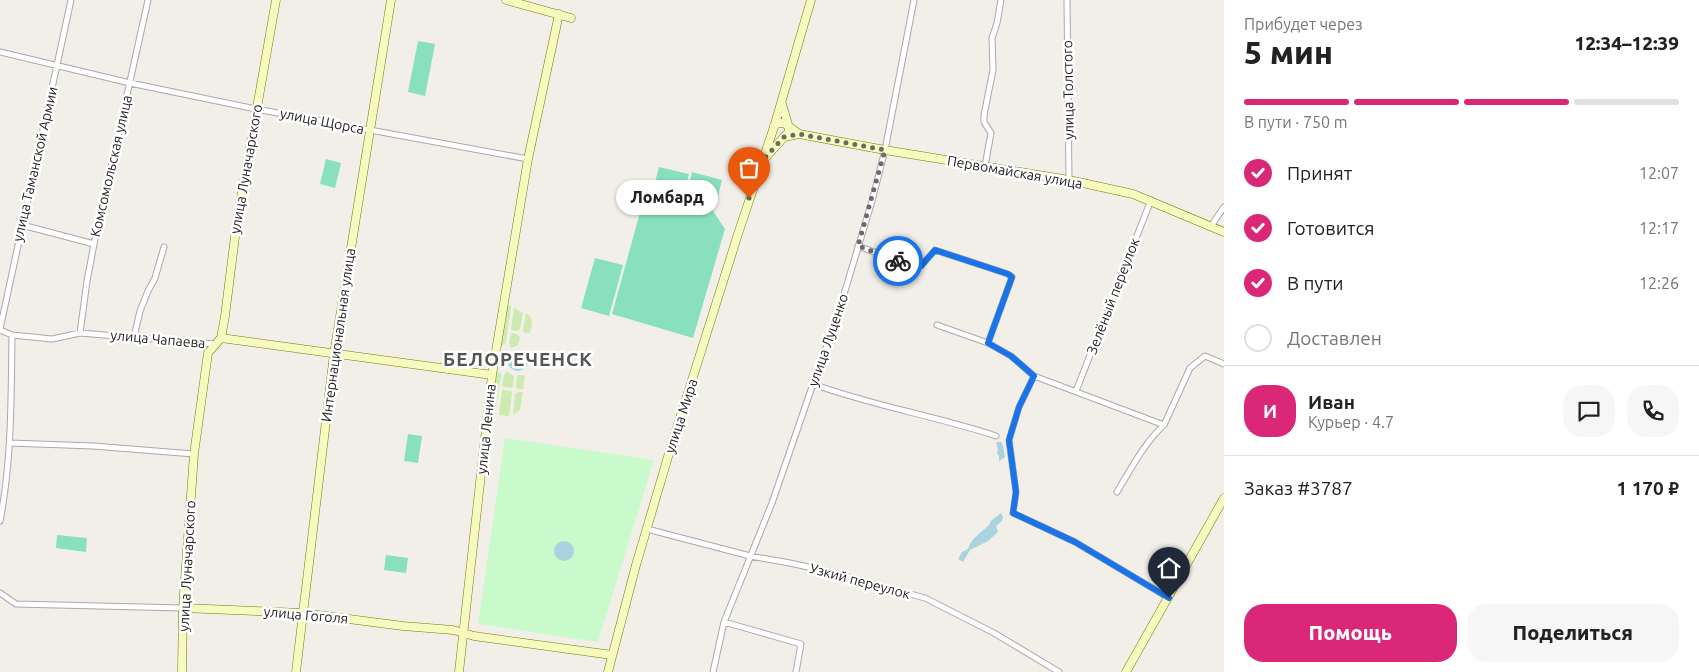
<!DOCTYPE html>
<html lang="ru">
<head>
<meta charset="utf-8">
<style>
	body { margin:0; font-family:Ubuntu,sans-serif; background:#f6f6f6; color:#222; height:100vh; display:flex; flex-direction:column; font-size:19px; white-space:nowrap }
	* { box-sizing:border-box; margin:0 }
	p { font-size:16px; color:#767676 }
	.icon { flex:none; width:28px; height:28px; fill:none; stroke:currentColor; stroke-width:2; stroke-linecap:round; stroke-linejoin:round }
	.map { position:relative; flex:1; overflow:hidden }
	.panel { display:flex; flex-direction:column; background:#fff; width:475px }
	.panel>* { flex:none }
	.pin { position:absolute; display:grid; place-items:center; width:42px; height:42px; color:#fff; margin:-51px -21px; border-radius:50% 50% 50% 0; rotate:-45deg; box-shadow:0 0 5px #0007 }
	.pin .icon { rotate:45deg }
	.courier { position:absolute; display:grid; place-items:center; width:50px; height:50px; margin:-25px; border:4px solid #1a73e8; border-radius:50%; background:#fff; color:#222; box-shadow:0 1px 6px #0007 }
	.bubble { position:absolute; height:35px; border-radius:18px; background:#fff; box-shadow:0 1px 4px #0004; font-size:16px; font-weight:800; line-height:35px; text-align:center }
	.summary em { font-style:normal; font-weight:800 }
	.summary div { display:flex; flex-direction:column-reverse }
	.summary { display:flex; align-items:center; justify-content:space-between; height:85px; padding:0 20px }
	h1 { font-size:32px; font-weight:800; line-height:38px }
	.bar { display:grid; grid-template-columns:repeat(4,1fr); gap:8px 5px; align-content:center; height:60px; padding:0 20px }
	.bar i { height:6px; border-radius:4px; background:#e0e0e0 }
	.bar .active { background:#db2777 }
	.bar p { grid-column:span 4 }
	.line { display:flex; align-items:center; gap:12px; padding:0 20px; border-top:1px solid #e0e0e0 }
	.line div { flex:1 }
	.round { display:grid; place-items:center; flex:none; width:52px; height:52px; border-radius:20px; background:#f6f6f6 }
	ol { padding:0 20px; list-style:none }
	li { display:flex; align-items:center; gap:15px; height:55px }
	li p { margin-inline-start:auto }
	li .icon { padding:5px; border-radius:50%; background:#db2777; color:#fff; stroke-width:4 }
	li:last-child { color:#767676 }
	li i { width:28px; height:28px; border:2px solid #e0e0e0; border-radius:50% }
	.cta { display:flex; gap:10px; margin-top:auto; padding:10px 20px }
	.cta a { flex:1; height:58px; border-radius:20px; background:#db2777; color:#fff; font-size:20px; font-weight:800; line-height:58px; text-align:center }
	.cta a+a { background:#f6f6f6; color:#222 }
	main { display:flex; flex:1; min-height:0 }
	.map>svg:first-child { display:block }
</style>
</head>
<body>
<main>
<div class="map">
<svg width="1224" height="672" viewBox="0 0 1224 672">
	<rect width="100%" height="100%" fill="#f2efe9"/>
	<!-- grass -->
	<path fill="#cdebb0" d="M508,306H511L506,342L501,347L500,337L505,308Z
		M514,308L523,313L520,329L517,331L511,330Z
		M526,313C534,318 532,325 530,333H525L523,330Z
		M511,333L517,334L520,338L518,345L511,348L509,343Z
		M498,371L501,374L495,415L491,412L493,384Z
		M507,372L514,376L513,386L511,388L502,386L504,375Z
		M517,375H525L523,389H518L516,387Z
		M502,390L511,391L512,393L509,416L499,415Z
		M518,392H523L520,410L513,415L515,394Z"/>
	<!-- park -->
	<path fill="#c8facc" d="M505,438L654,460L598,642L478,624Z"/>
	<!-- pitch -->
	<path fill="#88e0be" d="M418,41L435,44L425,96L408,92Z
		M326,159L341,163L335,188L320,184Z
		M659,167L689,174L685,189L655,182Z
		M692,172L722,180L716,205L686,197Z
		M647,187L709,205L725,229L693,338L612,314Z
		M595,258L623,265L609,316L581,308Z
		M408,434L422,436L418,463L404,461Z
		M57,535L87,538L86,552L56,548Z
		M386,555L408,558L406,573L384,570Z"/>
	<!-- water -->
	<path fill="#aad3df" d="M508 361a10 10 0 1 1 20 0a10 10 0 1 1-20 0Z
		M996,442H1001L1003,446L1005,457L999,461V456L997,453L998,449Z
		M1001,513L1003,517L1002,521L996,526L998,532L988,541L970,550L963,562L958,559L962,552L968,549C970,539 982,532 989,525L991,521Z
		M554 551a10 10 0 1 1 20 0a10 10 0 1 1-20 0Z"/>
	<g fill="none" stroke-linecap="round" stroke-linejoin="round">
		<!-- street casing -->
		<g stroke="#a9a9a9" stroke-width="7">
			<path id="street" d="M1067,0L1069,180
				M0,52L130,83L256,109L528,159
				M985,166L991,133L984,122V115L993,70L992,38L997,23L1001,0
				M22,225L94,244
				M1211,226L1224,207
				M858,246L911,266H921L935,250L1008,274L1012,277L988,343
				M937,325L988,343L1011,356L1034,376L1164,425
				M0,329L71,0
				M0,330L12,335L52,339L80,333L215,344
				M80,333L87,281L94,244L148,0
				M134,337L140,311L148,291L155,278L164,247
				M1034,376L1019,407L1009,440L1016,492L1013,513L1075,542L1169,598
				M813,384C873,406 936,416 996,436
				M1076,391L1151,200
				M10,443L93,446L194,454
				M1117,492C1131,469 1144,443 1164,425L1190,368L1205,356L1224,364
				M0,521C12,459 11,398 12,335
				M647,529L750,556L790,563L835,573L925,598L994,633L1059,672
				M0,593L16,604L183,608
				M724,622L801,644L796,672
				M713,672L724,622L772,503L813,384L838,314L872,201L885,150L914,0"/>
		</g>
		<!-- secondary casing -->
		<g stroke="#707d05" stroke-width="9">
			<path id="secondary" d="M506,0L571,18
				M782,104L789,128V132L784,137
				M774,126L778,123H784L799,134
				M766,157L784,137L799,134L885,150L1069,180L1133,194L1224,232
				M221,338L225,316L237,221L276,0
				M221,338L492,375
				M183,608L302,613L403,626L453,630L474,636L612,655
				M182,672L183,608L194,454L208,353L221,338
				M296,672L334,354L391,0
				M459,672L492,375L528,159L559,14
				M608,672L636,565L670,450L738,234L774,127L811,0
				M1126,672L1224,498"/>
		</g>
		<!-- street -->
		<use href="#street" stroke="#fff" stroke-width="5"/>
		<!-- secondary -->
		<use href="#secondary" stroke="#f7fabf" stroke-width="8"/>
	</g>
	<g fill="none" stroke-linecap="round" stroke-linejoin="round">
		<!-- done -->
		<path stroke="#6b6a68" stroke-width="5" stroke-dasharray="0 9" d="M749,198L761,162L784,137L799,134L885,150L858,246L898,261"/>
		<!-- route -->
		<path stroke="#1a73e8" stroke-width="6" d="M898,261L911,266H921L935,250L1008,274L1012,277L988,343L1011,356L1034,376L1019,407L1009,440L1016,492L1013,513L1075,542L1169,598"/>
	</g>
	<g text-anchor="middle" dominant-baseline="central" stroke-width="5" stroke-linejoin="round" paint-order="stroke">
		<!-- street labels -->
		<g font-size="14" fill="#222" stroke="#fff">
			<text transform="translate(1068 90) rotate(-91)">улица Толстого</text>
			<text transform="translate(322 121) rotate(11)">улица Щорса</text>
			<text transform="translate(35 164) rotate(-77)">улица Таманской Армии</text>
			<text transform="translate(111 166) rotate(-77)">Комсомольская улица</text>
			<text transform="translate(246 169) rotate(-80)">улица Луначарского</text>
			<text transform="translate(1015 172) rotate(10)">Первомайская улица</text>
			<text transform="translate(1113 296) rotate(-69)">Зелёный переулок</text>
			<text transform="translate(338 335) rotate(-82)">Интернациональная улица</text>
			<text transform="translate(158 339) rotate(5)">улица Чапаева</text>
			<text transform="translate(828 340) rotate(-71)">улица Луценко</text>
			<text transform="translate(681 416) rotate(-72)">улица Мира</text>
			<text transform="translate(486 429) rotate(-84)">улица Ленина</text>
			<text transform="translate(187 566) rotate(-87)">улица Луначарского</text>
			<text transform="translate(860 581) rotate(15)">Узкий переулок</text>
			<text transform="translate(306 615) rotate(5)">улица Гоголя</text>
		</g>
		<!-- district labels -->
		<g font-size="19" font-weight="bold" letter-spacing="1" fill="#555" stroke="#fff">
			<text x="518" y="359">БЕЛОРЕЧЕНСК</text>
		</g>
	</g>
</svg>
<div class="pin" style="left:749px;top:198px;background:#ea580c"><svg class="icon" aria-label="bag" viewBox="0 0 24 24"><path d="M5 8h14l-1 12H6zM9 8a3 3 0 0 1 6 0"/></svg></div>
<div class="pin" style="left:1169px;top:598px;background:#1f2937"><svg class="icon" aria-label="home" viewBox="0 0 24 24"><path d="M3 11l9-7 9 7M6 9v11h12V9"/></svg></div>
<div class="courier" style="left:898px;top:261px"><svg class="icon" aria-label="bike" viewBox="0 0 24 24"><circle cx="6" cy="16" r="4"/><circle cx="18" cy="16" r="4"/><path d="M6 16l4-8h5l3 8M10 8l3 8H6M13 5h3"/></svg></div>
<div class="bubble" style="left:616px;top:180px;width:102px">Ломбард</div>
</div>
<section class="panel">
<div class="summary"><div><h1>5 мин</h1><p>Прибудет через</p></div><em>12:34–12:39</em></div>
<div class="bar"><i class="active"></i><i class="active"></i><i class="active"></i><i></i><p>В пути · 750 m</p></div>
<ol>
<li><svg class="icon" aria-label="check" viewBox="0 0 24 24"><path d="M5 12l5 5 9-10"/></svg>Принят<p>12:07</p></li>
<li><svg class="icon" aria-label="check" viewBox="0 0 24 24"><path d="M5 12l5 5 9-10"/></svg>Готовится<p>12:17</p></li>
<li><svg class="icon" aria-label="check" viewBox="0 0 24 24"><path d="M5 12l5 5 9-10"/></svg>В пути<p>12:26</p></li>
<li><i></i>Доставлен</li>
</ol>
<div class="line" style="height:90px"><b class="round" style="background:#db2777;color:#fff">И</b><div><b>Иван</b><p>Курьер · 4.7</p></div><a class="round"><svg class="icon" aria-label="chat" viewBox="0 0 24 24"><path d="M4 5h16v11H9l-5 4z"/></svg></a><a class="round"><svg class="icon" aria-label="phone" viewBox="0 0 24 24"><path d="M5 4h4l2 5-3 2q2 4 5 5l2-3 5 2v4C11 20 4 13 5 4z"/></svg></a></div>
<div class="line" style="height:65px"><div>Заказ #3787</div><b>1 170 ₽</b></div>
<div class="cta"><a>Помощь</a><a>Поделиться</a></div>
</section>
</main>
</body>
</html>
